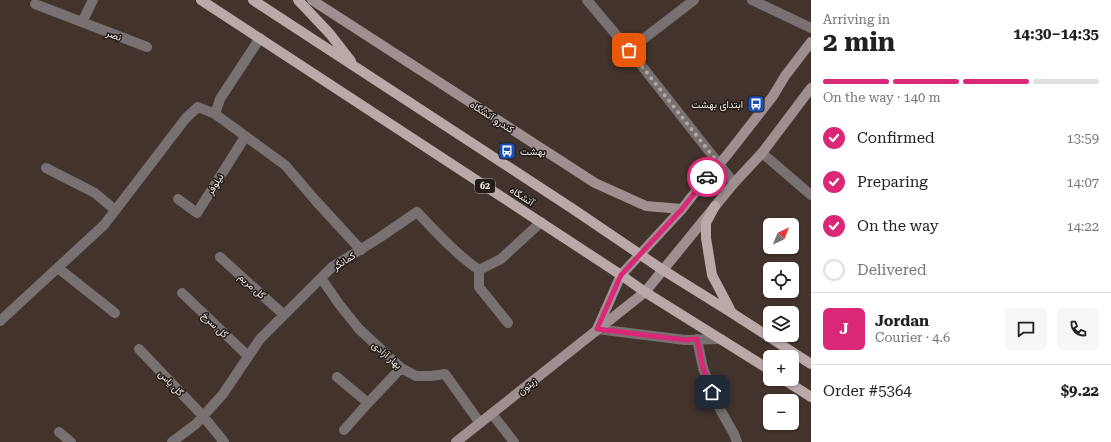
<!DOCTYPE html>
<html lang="en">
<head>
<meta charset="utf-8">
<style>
	body { margin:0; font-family:"Roboto Serif",Vazirmatn,serif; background:#f6f6f6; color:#202124; height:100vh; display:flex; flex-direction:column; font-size:15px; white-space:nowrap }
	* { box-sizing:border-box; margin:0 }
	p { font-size:13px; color:#757577 }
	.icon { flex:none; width:22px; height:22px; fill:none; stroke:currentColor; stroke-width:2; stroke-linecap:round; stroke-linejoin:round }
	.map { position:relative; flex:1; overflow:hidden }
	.panel { display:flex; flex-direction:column; background:#fff; width:300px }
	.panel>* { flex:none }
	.needle { width:26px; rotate:43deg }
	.buttons { position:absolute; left:763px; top:218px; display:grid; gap:8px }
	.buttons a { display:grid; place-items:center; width:36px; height:36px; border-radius:6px; background:#fff; box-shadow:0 1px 3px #0004; font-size:20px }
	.pin { position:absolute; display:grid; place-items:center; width:34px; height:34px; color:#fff; margin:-17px; border-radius:8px; box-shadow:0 2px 6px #0006 }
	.courier { position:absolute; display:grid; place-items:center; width:40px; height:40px; margin:-20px; border:3px solid #db2777; border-radius:50%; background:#fff; color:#222; box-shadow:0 1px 5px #0007 }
	.headline em { font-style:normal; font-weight:700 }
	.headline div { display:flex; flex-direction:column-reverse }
	.headline { display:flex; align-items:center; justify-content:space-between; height:68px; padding:0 12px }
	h1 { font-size:26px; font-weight:700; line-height:30px }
	.bar { display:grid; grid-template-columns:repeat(4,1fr); gap:6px 4px; align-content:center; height:48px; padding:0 12px }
	.bar i { height:5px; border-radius:3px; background:#e0e0e0 }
	.bar .active { background:#db2777 }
	.bar p { grid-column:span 4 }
	.line { display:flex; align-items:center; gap:10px; padding:0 12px; border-top:1px solid #e0e0e0 }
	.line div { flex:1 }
	.round { display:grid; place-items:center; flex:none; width:42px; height:42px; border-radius:6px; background:#f6f6f6 }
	ol { padding:0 12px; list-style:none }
	li { display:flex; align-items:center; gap:12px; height:44px }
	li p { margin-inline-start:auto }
	li .icon { padding:4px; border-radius:50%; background:#db2777; color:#fff; stroke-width:4 }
	li:last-child { color:#757577 }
	li i { width:22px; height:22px; border:2px solid #e0e0e0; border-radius:50% }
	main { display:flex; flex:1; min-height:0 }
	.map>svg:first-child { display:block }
</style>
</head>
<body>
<main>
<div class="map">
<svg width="811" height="442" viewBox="0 0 811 442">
	<rect width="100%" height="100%" fill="#42332c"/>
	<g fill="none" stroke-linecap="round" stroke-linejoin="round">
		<!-- street -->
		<path stroke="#797071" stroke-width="10" d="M587,0L634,56L734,183
			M752,0L811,28
			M35,4L147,47
			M82,22L93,0
			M260,38L220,99L215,114L285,165L316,201L361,250
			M629,50L694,0
			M762,153L811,195
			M46,168L95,193L115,210
			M178,199L197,213L245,137
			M220,257L284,315
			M58,268L115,313
			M479,270V287L508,323
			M321,278L339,304L359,329L401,368L416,376H431L445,374L480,423
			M182,293L248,356
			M0,321L104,225L186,118L198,107L215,114
			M597,329L685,340L721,339
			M697,339L703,368L717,404L734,434L737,442
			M139,349L203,416L224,442
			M337,377L368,403
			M492,414L514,442
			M344,430L368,403L401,368
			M59,432L71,442
			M172,442L196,424L223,394L260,339L332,267L379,238L417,212C437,233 456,254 479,270L501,259L541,222"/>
		<!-- secondary -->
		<path stroke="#9e9091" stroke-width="10" d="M312,0L595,183L646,206L682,209
			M598,327L621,275L682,209L696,191L727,155L773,96L785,76L811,42
			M456,442L645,292L734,183L762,153L811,88"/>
		<!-- primary -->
		<path stroke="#bba9aa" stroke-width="10" d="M201,0L621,275L645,292L770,370
			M253,0L573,209L663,270L732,313L811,364
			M298,0L330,34L351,61
			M715,206L706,223V238L712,275L732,313
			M783,379L811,397"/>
	</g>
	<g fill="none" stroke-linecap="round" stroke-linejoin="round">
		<!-- done -->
		<path stroke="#b3a8a2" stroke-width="4" stroke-dasharray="0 7.2" d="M629,50L719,164L707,177"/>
		<!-- route -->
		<path stroke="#db2777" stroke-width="5" d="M707,177L682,209L621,275L597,329L685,340L697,339L703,368L712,392"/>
	</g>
	<!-- icons -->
	<defs>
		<g id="bus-square" transform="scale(0.9)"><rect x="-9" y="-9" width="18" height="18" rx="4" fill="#1a4fb4" stroke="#231c19"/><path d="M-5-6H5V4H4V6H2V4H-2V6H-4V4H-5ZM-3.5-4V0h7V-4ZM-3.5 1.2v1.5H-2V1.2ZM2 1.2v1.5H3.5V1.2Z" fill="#fff"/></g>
	</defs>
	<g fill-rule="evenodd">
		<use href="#bus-square" x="756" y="104"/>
		<use href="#bus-square" x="507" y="151"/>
	</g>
	<g text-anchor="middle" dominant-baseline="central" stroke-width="3" stroke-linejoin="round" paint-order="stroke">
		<!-- shield labels -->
		<rect fill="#231c19" stroke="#b2aaa6" stroke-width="1" x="475" y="179" width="20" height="14" rx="3"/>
		<g font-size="9" font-weight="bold" fill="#f0e7e2">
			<text x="485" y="186">62</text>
		</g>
		<!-- street labels -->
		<g font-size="10" fill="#f0e7e2" stroke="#231c19">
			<text transform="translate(114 35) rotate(21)">نصر</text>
			<text transform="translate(492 117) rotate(33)">کندرو آتشگاه</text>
			<text transform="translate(215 184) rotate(-58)">نیلوفر</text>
			<text transform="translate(522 196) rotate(33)">آتشگاه</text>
			<text transform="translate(344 261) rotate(-33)">کمانگر</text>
			<text transform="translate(252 286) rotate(42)">گل مریم</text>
			<text transform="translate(215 325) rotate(44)">گل سرخ</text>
			<text transform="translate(387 355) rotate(41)">بهار آزادی</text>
			<text transform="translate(171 383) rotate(46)">گل یاس</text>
			<text transform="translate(527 386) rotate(-39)">زیتون</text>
		</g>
		<!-- poi labels -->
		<g font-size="10" fill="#f0e7e2" stroke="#231c19" text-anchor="end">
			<text x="743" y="104">ابتدای بهشت</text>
			<text x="520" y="151" text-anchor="start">بهشت</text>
		</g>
	</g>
</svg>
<div class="buttons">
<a><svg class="needle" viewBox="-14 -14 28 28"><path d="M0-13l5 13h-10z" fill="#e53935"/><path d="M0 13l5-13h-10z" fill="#757577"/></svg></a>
<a><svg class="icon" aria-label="locate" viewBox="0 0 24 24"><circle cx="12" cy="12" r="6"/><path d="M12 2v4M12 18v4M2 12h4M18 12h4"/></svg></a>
<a><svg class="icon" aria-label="layers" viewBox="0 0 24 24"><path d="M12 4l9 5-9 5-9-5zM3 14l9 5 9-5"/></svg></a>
<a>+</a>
<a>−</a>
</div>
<div class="pin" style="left:629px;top:50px;background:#ea580c"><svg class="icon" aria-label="bag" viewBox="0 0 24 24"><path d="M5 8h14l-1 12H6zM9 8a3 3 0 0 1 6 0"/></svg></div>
<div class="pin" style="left:712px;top:392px;background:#1f2937"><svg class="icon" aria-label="home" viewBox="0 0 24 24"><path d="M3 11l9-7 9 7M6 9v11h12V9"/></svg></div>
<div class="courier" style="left:707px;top:177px"><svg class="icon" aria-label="car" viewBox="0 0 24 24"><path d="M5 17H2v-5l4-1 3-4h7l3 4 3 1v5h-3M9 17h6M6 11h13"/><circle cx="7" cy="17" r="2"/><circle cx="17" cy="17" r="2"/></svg></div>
</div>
<section class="panel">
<div class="headline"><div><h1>2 min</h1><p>Arriving in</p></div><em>14:30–14:35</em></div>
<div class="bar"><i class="active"></i><i class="active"></i><i class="active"></i><i></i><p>On the way · 140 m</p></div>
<ol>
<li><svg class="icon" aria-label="check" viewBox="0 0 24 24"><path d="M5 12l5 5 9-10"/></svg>Confirmed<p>13:59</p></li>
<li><svg class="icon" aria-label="check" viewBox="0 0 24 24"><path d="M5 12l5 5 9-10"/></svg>Preparing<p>14:07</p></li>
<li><svg class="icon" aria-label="check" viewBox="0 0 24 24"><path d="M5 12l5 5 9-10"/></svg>On the way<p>14:22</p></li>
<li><i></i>Delivered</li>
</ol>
<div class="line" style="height:72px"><b class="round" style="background:#db2777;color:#fff">J</b><div><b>Jordan</b><p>Courier · 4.6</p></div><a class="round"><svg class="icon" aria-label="chat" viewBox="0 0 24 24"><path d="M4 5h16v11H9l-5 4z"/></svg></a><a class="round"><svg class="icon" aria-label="phone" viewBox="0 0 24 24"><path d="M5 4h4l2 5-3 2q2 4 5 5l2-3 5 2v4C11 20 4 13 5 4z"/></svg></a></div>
<div class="line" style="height:52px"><div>Order #5364</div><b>$9.22</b></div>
</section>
</main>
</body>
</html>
